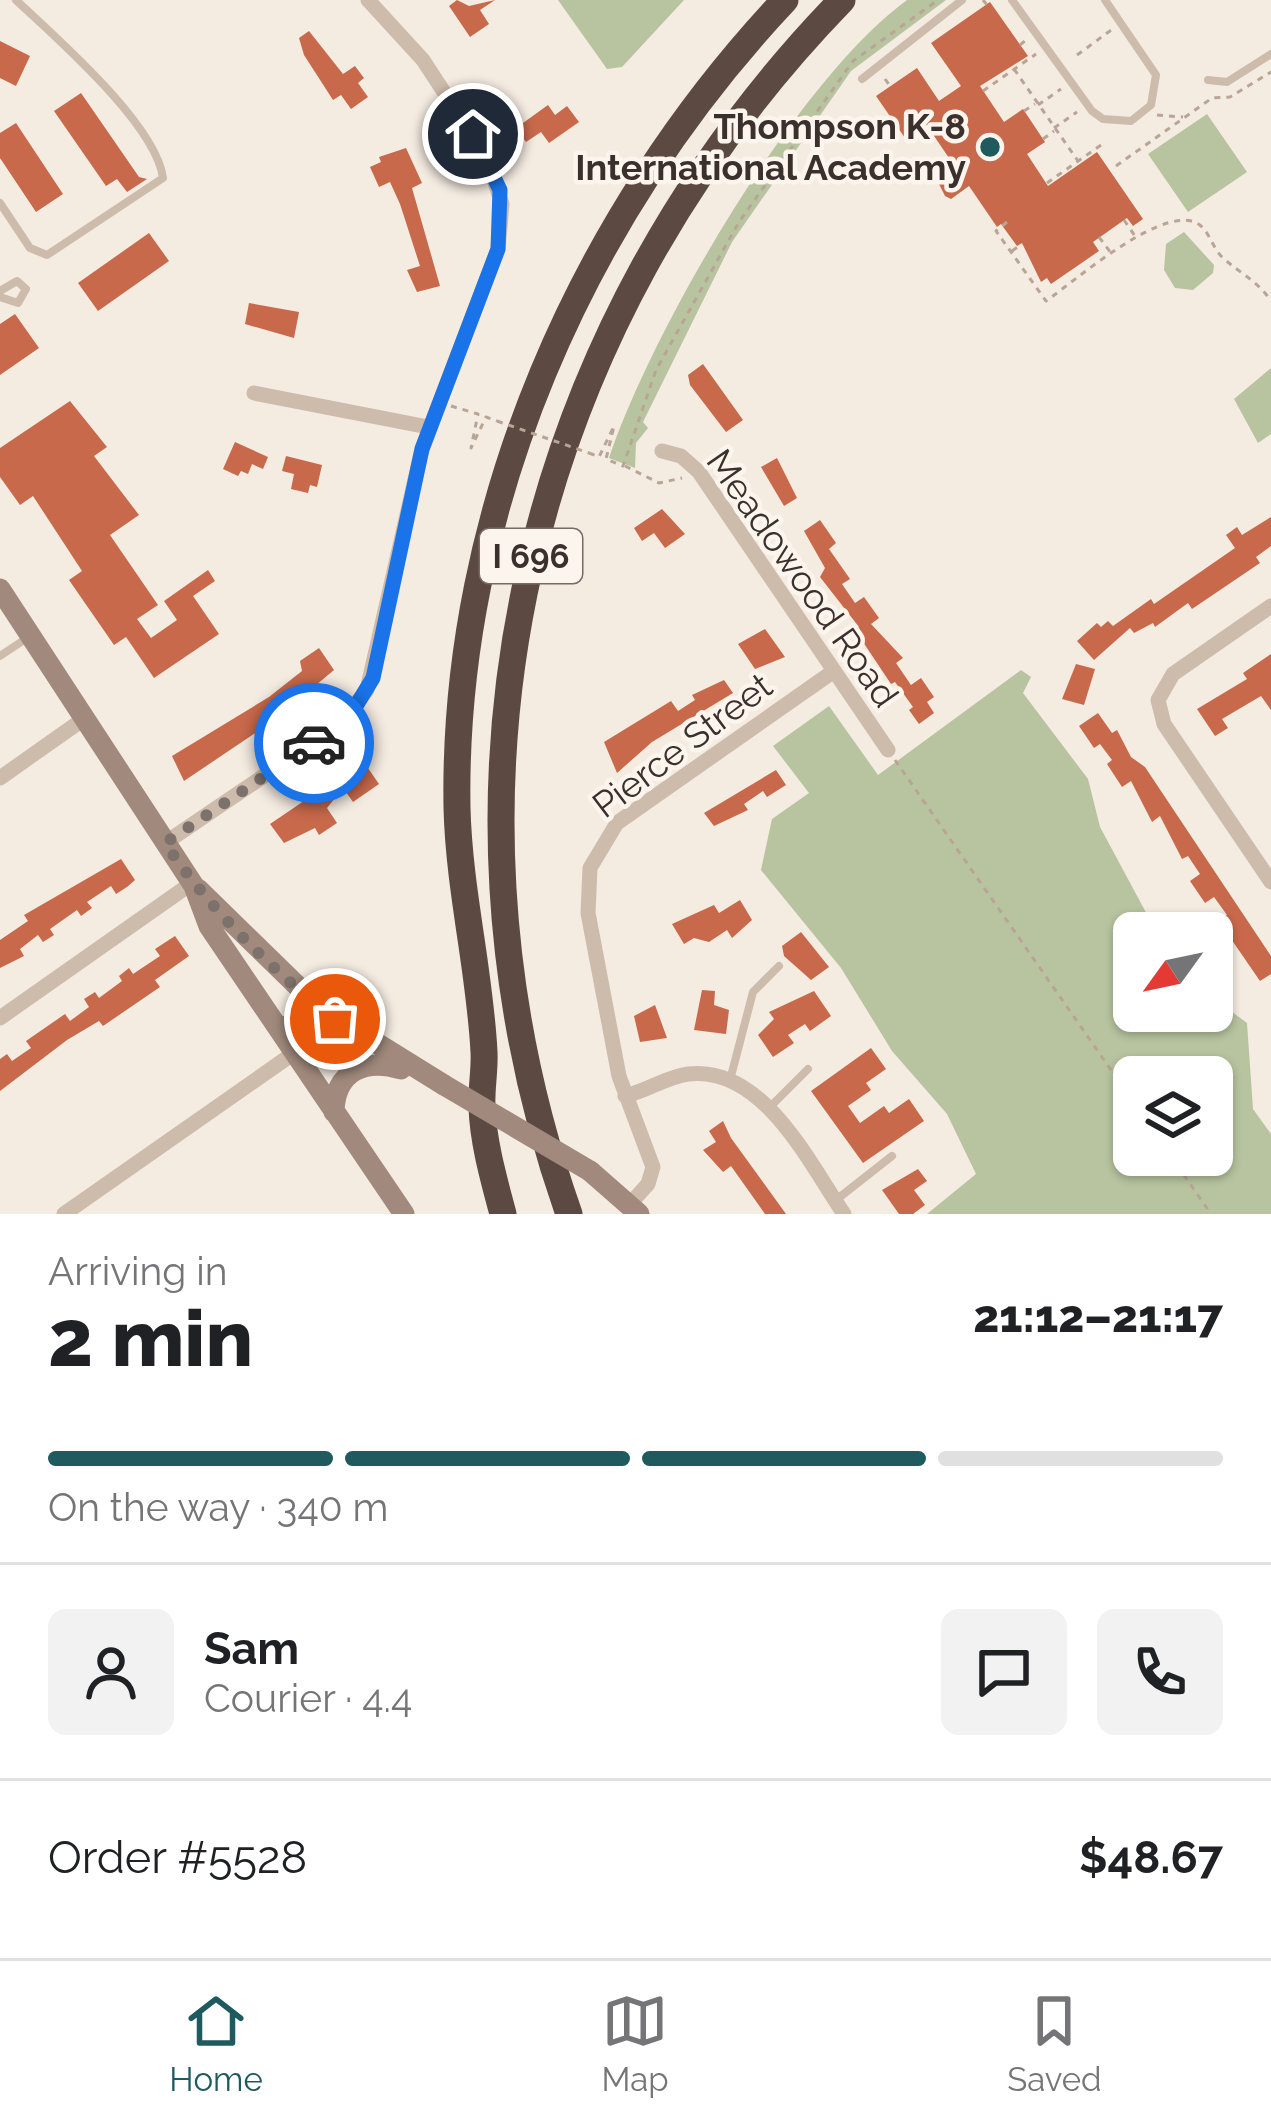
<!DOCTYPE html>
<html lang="en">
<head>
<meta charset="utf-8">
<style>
	body { margin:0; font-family:Raleway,sans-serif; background:#f2f2f2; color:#202124; height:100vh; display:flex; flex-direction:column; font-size:45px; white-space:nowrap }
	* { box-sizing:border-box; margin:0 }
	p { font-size:39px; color:#757577 }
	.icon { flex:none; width:66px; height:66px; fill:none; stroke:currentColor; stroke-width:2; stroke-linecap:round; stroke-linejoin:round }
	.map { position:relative; height:1214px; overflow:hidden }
	.details { display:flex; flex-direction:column; background:#fff; flex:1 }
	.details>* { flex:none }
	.needle { width:78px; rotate:237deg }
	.controls { position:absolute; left:1113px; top:912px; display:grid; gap:24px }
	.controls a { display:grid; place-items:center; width:120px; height:120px; border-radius:18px; background:#fff; box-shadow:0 3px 9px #0004; font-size:60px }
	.pin { position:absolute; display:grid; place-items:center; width:102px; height:102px; color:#fff; margin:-51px; border:6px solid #fff; border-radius:50%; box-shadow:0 3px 12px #0007 }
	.courier { position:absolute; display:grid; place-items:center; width:120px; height:120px; margin:-60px; border:9px solid #1a73e8; border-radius:50%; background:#fff; color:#222; box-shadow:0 3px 15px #0007 }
	.head em { font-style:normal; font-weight:800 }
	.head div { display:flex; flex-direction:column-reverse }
	.head { display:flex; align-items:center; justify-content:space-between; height:204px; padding:0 48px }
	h1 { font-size:78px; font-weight:800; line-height:90px }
	.bar { display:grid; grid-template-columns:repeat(4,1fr); gap:18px 12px; align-content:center; height:144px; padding:0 48px }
	.bar i { height:15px; border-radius:9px; background:#e0e0e0 }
	.bar .current { background:#1f5a5e }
	.bar p { grid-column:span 4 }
	.line { display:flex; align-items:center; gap:30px; padding:0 48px; border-top:3px solid #e0e0e0 }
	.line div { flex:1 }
	.round { display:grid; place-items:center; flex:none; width:126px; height:126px; border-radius:18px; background:#f2f2f2 }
	.menu { display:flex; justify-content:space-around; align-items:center; height:168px; border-top:3px solid #e0e0e0; background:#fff; font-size:33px; color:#757577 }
	.menu a { display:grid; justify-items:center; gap:6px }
	.menu .current { color:#1f5a5e }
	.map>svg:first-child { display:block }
</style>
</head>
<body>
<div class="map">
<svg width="1271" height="1214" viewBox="0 0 1271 1214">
	<rect width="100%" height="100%" fill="#f4ebe1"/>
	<!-- green -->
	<path fill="#b8c4a0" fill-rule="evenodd" d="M558,0H684L622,67L607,69Z
		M907,0H946L851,71L732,242L643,422L648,428L636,443L635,468L609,458C652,330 795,82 907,0Z
		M1207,114L1247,172L1188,212L1148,154Z
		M1184,232L1214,265L1213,273L1193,290L1175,288L1164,270L1166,244Z
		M1271,368V434L1258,443L1234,399Z
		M1021,670L1031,677L1023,693L1088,779L1100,827L1157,933H1134V1011H1212V997L1247,1023L1253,1109L1271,1134V1214H927L976,1174L947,1114L892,1051L841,968L761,870L772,819L809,793L773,746L829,706L878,775ZM1134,1077H1212V1155H1134Z"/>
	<!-- building -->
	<path fill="#c8694b" d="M457,0L469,6L495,0L480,10L489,24L470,37L449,6Z
		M990,2L1028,56L980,86L1004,122L1023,109L1045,142L1027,154L1048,186L1097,152L1143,219L1133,226L1127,218L1093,242L1099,251L1051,284L1047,278L1041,282L1022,243L1017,246L1001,224L997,227L969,186L951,199L945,196L935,176L953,164L926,124L905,138L876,96L917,68L939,101L961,86L931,43Z
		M309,31L343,74L355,66L364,78L358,83L368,97L351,109L341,95L333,100L304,55L299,38Z
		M0,41L30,56L16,86L0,78Z
		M81,93L139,177L147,179L127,192L117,179L106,186L54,111Z
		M548,105L555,115L567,106L579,122L549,143L541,132L526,142L516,128Z
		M16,123L63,194L36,212L0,158V133Z
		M406,148L422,183L412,188L440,286L417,292L407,270L420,266L400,204L390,182L379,187L370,167L381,162L379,157Z
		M149,233L169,261L98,311L78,283Z
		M249,303L299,312L294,338L245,324Z
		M15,314L39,348L0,375V324Z
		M703,364L743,420L726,432L690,385L688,375Z
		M70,401L107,447L94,456L139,515L110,535L158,605L137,619L151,638L177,620L164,601L208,570L215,581L193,596L219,634L154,678L126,637L114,645L69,580L82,571L33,496L20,505L0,477V448Z
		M235,442L268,457L263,469L252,464L248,474L241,471L238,476L223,469Z
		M286,456L322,465L317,487L310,485L308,493L291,489L294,474L282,471Z
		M777,458L797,498L784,506L761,467Z
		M662,509L685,534L665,548L654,533L642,541L634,528Z
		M1271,517V546L1256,557L1260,563L1192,609L1188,603L1155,627L1153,623L1134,633L1130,628L1094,660L1077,641L1097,623L1101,627L1108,621L1113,626L1151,599L1154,604L1235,548L1226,535L1237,527L1242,535Z
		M820,520L836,543L829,549L850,579L842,584L855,603L864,597L879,618L871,624L903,658L896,663L911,685L921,678L934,697L927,702L934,713L919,724L909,710L913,707L895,682L891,684L855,630L859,627L820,577L825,568L804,531Z
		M765,629L785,657L755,669L738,644Z
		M319,648L334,670L273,721L184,781L172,756L269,697L302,671L300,661Z
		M1271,654V710L1261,696L1222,719L1228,728L1215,736L1197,709L1247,679L1243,673Z
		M1076,664L1095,669L1084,705L1062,699Z
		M724,680L733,693L652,742L617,773L604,742L671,701L678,711L695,700L692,695Z
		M1098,713L1112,733L1117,730L1131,757L1145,767L1271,956V974L1260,981L1218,920L1227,915L1214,897L1205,903L1190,881L1200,874L1188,856L1182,859L1160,816L1152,822L1131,781L1122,787L1107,764L1112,760L1100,744L1094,748L1079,726Z
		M363,761L379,784L353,802L341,785Z
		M776,770L786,785L767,797L763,791L744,804L748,810L714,826L704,813Z
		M326,786L335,798L327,808L337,823L319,835L315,828L284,843L270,824Z
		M121,859L135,880L127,887L116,894L111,886L87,902L92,908L81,916L77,910L50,929L54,935L43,942L38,935L20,949L24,956L0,968V940L28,921L24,915Z
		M740,900L752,920L732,938L727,930L709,942L694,938L684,944L672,924L714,905L719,913Z
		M801,932L829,967L811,980L784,956L782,946Z
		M175,936L189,956L155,980L160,987L103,1026L99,1021L67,1040L0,1091V1059L7,1054L12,1061L31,1048L26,1041L65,1014L70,1021L89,1007L84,999L95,992L99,998L122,981L119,976L129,968L133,974L160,956L155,949Z
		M702,990L715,991L714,1005L729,1010L726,1034L694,1030Z
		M814,991L831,1016L810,1031L805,1024L788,1035L794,1043L773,1057L758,1035L774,1019L769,1012Z
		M655,1005L667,1038L640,1042L634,1016Z
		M871,1048L886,1069L866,1083L871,1090L848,1106L860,1123L884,1106L889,1113L909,1099L924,1121L863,1163L811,1091Z
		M723,1121L731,1138L786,1214H765L731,1166L723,1172L703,1150L716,1142L709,1131Z
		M918,1169L927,1181L914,1190L925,1205L913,1214H899L882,1190Z"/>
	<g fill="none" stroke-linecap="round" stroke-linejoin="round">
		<!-- path -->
		<path stroke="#b9a596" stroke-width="3" stroke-dasharray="6 6" stroke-linecap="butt" d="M983,0L987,5
			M1020,45L1026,40
			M1077,55L1114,28
			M1014,69L1078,161
			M885,79L890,86
			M983,91L1036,54
			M1038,105L1061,89
			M1024,111L1035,104
			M1157,115L1183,117
			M1054,128L1077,112
			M1043,139L1054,131
			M1116,166L1212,98L1230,97L1271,72
			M1047,183L1101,145
			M1124,220L1135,236
			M1007,222L996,231L1046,301C1075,281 1169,198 1201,226C1210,234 1213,248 1222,257C1239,273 1257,280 1271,301
			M1099,237L1111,253
			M1012,251L1022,244
			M451,406L478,414L471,448L486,417L497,421
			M589,453L599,457L614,426L606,459L623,466L656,370L739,222L853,61L938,0
			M625,466L659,483L682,478
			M895,760L1134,1103
			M1170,1155L1211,1214"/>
		<!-- service -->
		<path stroke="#cdbbac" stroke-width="8" d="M1012,0L1092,111L1103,119L1131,121L1151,105L1156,75L1105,0
			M862,79L962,0
			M1208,80L1227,82L1271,54
			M0,203L30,248L47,255L163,178C156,124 55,37 16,0
			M0,291L17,281L26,289L18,303L0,297
			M0,656L30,636
			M730,1080L753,992L779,966
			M769,1108L808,1069
			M836,1200L892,1156"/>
		<!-- minor -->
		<path stroke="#cdbbac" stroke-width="15" d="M254,393L428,427
			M662,451L681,456L699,472L888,750
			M1271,606L1173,674L1158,700L1164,724L1271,882
			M0,778L85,718
			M165,843L339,725L367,690L422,449L498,249L502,204L487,158L423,60L368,0
			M0,1018L192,883
			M625,1096C647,1091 666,1077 688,1074C763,1065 809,1163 844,1214
			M630,1204L648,1184L653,1167L619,1076L588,913L590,868L617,823L834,671
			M64,1214L294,1053"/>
		<!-- secondary -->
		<path stroke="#a18a7d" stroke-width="21" d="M0,589L194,886L209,926L404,1214
			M198,889L320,1008L444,1085
			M286,1026L315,1047L331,1038L335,1019
			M334,1112C335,1071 365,1058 401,1069
			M590,1171L639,1214"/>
		<!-- motorway -->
		<path stroke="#5c4a42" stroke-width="27" d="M503,1214C494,1180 483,1142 482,1107C481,1089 485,1070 484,1052C480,971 459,890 457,808C452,510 582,215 785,0
			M569,1214C417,783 525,326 842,0"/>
		<!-- path-bridge -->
		<path stroke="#b9a596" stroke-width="3" stroke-dasharray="6 6" stroke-linecap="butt" d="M497,421L589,453"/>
		<!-- secondary-bridge -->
		<path stroke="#a18a7d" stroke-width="21" d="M444,1085L590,1171"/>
	</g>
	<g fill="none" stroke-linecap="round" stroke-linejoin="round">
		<!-- done -->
		<path stroke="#7c716b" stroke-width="12" stroke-dasharray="0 21.6" d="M314,743L165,843C208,907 273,972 335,1019"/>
		<!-- route -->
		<path stroke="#1a73e8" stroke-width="15" d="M314,743L351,714L373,678L422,449L498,249L500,190L473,134"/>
	</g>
	<!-- markers -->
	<circle fill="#1f5a5e" stroke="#fbf5ee" stroke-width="4.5" cx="990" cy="147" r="12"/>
	<g text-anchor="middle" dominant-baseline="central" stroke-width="9" stroke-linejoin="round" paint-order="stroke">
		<!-- shield labels -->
		<rect fill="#fbf5ee" stroke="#756b66" stroke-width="3" x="480" y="529" width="102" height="54" rx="9"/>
		<g font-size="33" font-weight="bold" fill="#3b302b">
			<text x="531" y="556">I 696</text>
		</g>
		<!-- poi labels -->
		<g font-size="36" font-weight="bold" fill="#3b302b" stroke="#fbf5ee" text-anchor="end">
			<text x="966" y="126">Thompson K-8<tspan x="966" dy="41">International Academy</tspan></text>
		</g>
		<!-- street labels -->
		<g font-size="36" fill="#3b302b" stroke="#fbf5ee">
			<text transform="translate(803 578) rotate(55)">Meadowood Road</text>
			<text transform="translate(682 745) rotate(-37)">Pierce Street</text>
		</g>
	</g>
</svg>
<div class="controls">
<a><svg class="needle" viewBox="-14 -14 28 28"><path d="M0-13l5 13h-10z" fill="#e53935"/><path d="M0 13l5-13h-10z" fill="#757577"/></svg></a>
<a><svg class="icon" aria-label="layers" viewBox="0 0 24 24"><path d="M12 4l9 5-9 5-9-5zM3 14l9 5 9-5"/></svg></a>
</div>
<div class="pin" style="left:335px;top:1019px;background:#ea580c"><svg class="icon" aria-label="bag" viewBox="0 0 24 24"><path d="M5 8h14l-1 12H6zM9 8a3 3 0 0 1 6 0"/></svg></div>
<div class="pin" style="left:473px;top:134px;background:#1f2937"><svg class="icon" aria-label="home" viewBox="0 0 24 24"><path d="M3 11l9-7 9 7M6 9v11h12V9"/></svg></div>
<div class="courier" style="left:314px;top:743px"><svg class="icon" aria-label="car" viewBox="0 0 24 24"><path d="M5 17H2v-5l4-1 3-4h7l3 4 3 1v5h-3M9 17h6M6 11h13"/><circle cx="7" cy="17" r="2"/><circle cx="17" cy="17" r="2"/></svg></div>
</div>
<section class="details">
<div class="head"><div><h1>2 min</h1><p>Arriving in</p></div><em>21:12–21:17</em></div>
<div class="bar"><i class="current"></i><i class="current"></i><i class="current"></i><i></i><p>On the way · 340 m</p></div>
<div class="line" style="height:216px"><a class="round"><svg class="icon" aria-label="person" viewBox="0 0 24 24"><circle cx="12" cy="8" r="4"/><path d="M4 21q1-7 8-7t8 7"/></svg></a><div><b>Sam</b><p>Courier · 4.4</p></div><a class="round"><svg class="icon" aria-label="chat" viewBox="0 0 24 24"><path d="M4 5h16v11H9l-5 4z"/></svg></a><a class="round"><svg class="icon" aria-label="phone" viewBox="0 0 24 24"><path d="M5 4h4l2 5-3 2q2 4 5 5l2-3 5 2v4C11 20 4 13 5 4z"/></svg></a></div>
<div class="line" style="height:156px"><div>Order #5528</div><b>$48.67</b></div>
</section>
<nav class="menu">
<a class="current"><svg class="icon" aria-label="home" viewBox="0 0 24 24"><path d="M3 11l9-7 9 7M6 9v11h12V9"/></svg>Home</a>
<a><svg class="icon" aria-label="map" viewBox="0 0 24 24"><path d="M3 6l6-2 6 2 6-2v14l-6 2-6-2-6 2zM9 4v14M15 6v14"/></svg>Map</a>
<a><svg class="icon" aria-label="saved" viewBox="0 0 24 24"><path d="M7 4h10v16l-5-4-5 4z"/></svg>Saved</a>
</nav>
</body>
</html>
